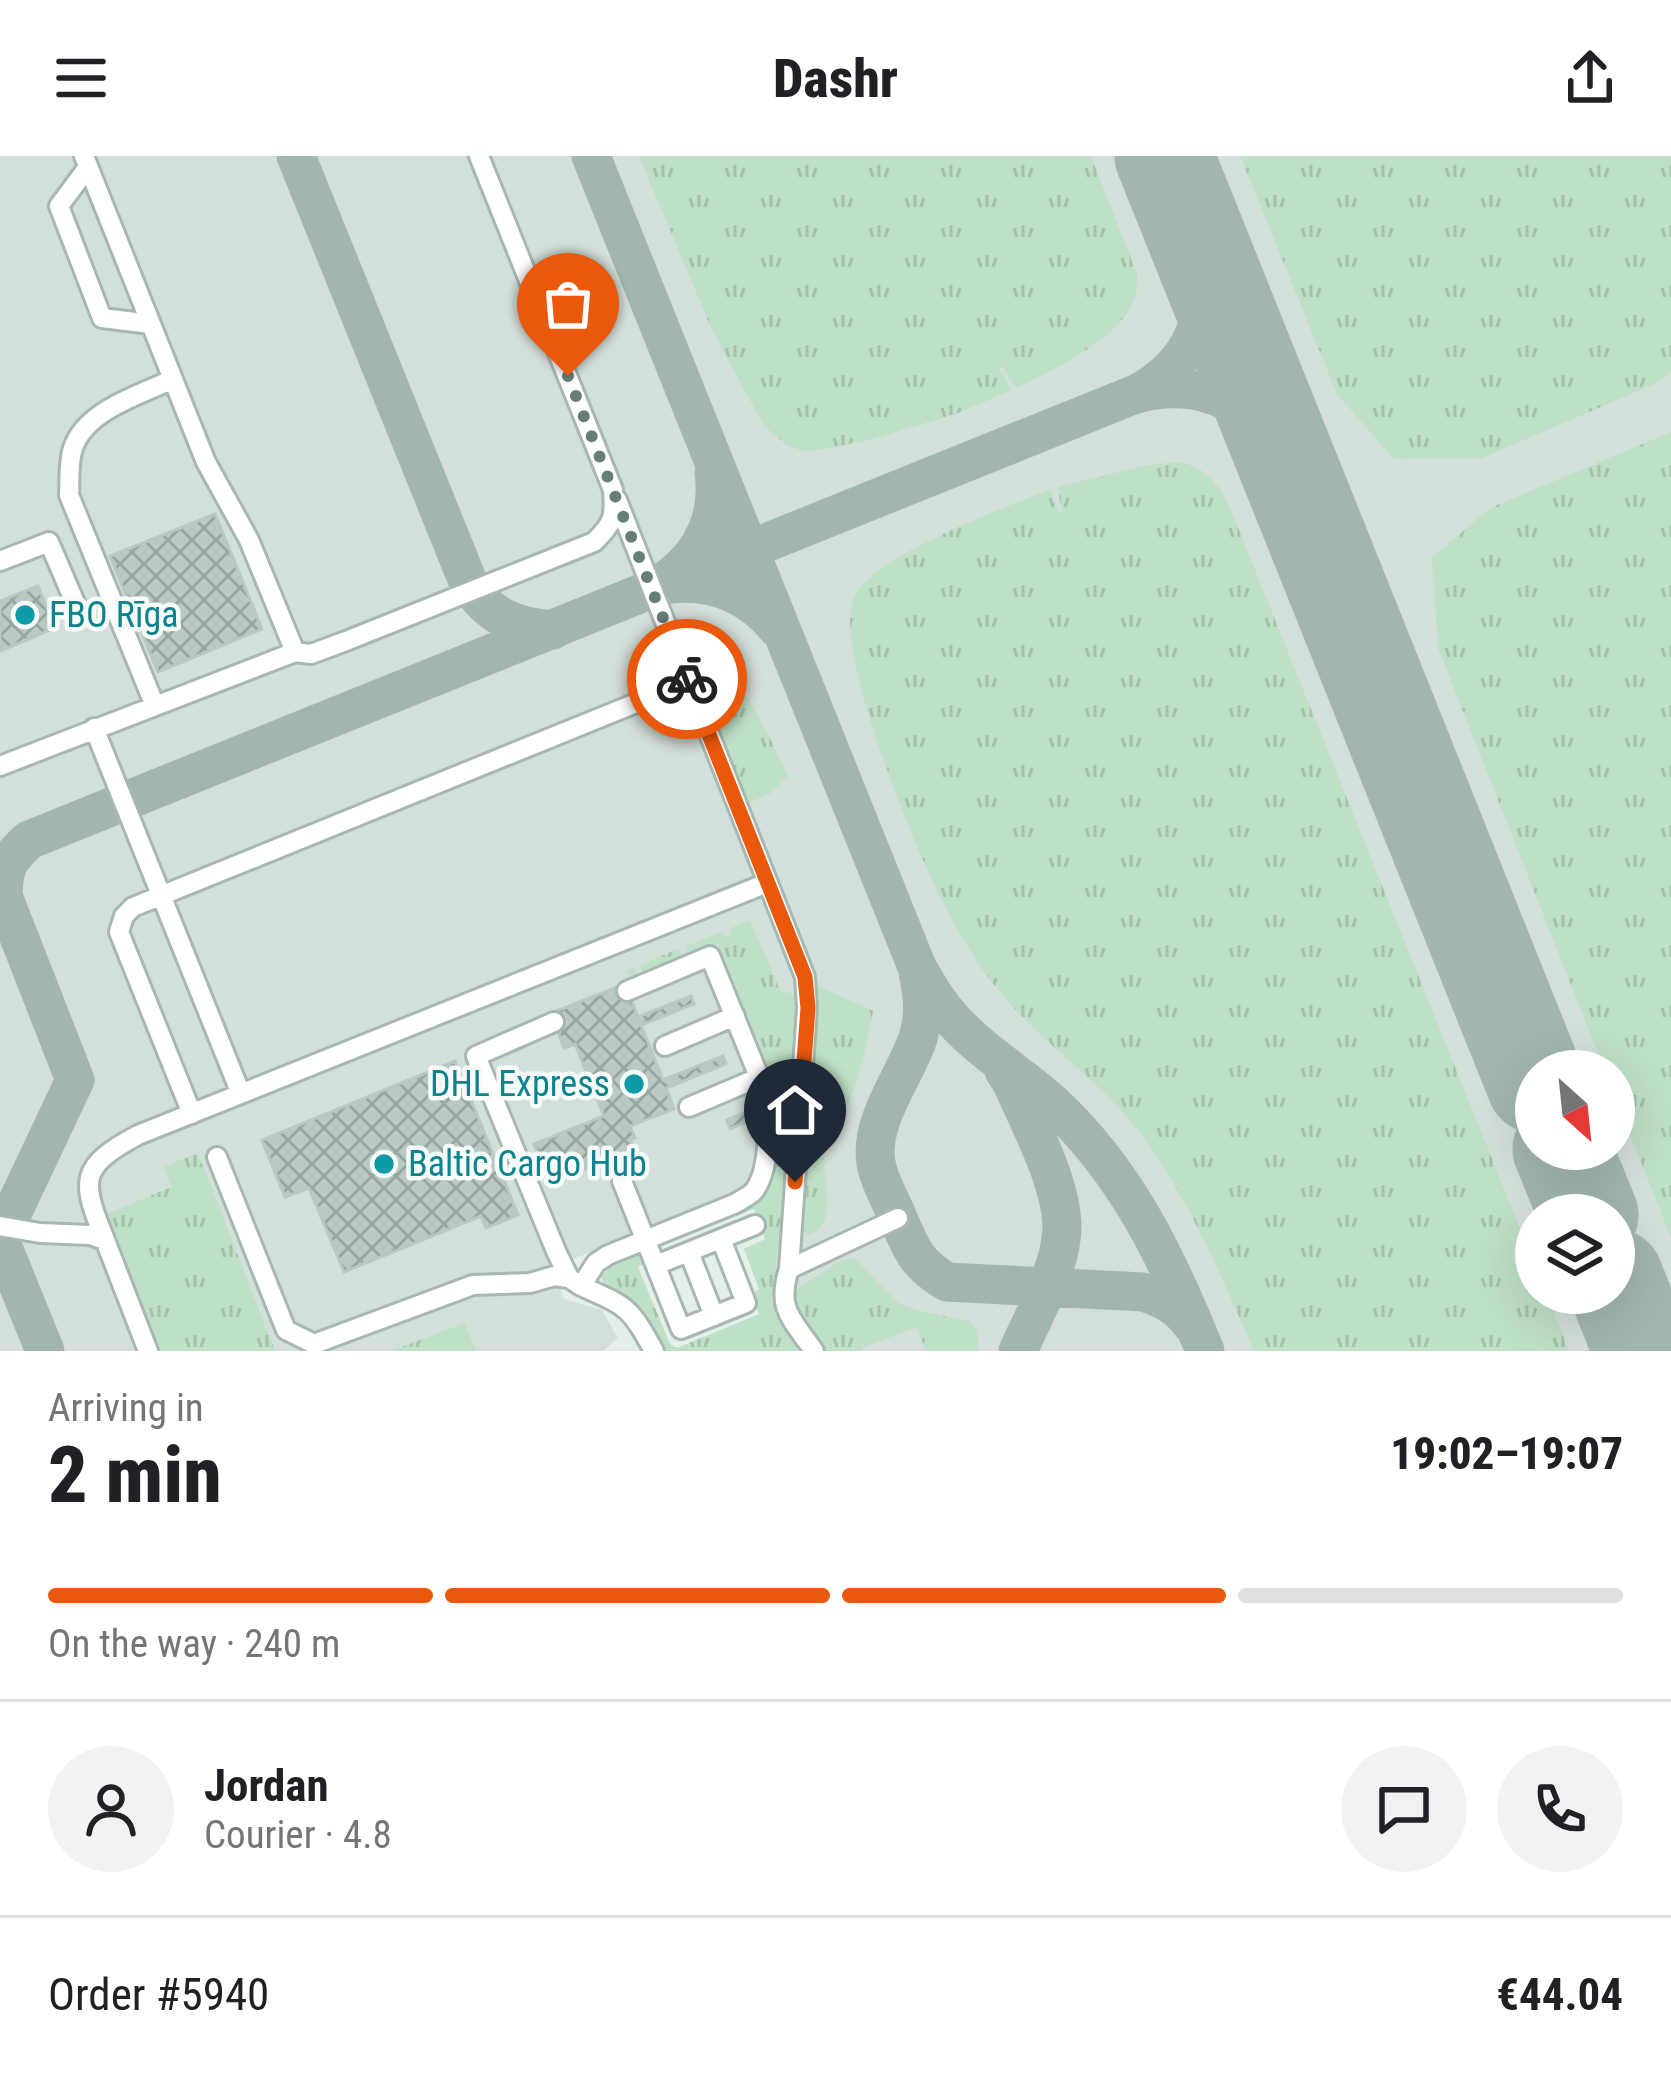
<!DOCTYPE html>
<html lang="en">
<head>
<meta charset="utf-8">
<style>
	body { margin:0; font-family:"Roboto Condensed",sans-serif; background:#f2f2f2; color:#202124; height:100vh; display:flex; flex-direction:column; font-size:45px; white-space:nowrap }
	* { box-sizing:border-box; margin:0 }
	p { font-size:39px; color:#757577 }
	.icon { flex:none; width:66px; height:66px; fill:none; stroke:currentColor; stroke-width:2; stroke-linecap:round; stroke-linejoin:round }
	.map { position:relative; height:1195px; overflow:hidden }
	.drawer { display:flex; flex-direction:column; background:#fff; flex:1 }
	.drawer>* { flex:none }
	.needle { width:78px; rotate:153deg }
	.tools { position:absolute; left:1515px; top:894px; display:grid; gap:24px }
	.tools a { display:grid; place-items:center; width:120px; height:120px; border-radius:50%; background:#fff; box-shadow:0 12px 48px #0002; font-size:60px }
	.pin { position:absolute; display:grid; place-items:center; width:102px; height:102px; color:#fff; margin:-123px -51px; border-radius:50% 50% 50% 0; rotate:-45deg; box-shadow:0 0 12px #0007 }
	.pin .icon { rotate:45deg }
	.courier { position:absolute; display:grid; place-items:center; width:120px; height:120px; margin:-60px; border:9px solid #ea580c; border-radius:50%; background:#fff; color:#222; box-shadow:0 3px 15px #0007 }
	.head em { font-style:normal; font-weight:800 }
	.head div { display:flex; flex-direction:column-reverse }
	.head { display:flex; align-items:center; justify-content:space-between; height:204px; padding:0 48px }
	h1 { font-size:78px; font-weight:800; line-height:90px }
	.bar { display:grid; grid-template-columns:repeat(4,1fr); gap:18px 12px; align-content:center; height:144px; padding:0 48px }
	.bar i { height:15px; border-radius:9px; background:#e0e0e0 }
	.bar .current { background:#ea580c }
	.bar p { grid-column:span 4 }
	.line { display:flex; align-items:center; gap:30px; padding:0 48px; border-top:3px solid #e0e0e0 }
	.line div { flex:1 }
	.round { display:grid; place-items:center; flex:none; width:126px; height:126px; border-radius:63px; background:#f2f2f2 }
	header { display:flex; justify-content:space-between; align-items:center; height:156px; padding:0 48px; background:#fff; font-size:54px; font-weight:800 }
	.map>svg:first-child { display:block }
</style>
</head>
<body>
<header><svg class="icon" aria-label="menu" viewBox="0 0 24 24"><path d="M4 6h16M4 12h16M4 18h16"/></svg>Dashr<svg class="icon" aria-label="share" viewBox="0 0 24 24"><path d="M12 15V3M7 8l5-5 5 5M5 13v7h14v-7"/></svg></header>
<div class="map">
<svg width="1671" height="1195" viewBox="0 0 1671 1195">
	<defs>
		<pattern id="grass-tufts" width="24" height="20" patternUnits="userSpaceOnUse" patternTransform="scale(3)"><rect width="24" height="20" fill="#bee0c6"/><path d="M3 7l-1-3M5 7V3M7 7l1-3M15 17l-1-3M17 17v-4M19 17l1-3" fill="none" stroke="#a3c1ab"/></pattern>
		<pattern id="building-cross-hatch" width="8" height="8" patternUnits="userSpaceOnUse" patternTransform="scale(3)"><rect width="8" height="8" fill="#bacac3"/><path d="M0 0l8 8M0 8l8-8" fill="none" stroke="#97a69f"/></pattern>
	</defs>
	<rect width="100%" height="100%" fill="#e5efea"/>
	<!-- built -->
	<path fill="#d3dfd9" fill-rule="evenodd" d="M0,0H1671V1195H765L771,1024L571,1104L566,1092L547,1099L564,1143L602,1154L618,1182L603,1195H0ZM1536,915H1614V993H1536ZM1536,1059H1614V1137H1536Z"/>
	<!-- grass -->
	<path fill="url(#grass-tufts)" d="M639,0H1091L1137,118C1137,128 1137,138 1133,147C1118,182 1050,217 1016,232L1002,210L999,213L1012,234L958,257L870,284L807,296L788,290L764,270L712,174Z
		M1240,0H1671V217L1657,227L1482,302L1394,303L1337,238Z
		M1671,276V1082L1614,938V915H1605L1438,492L1432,402L1490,352Z
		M1178,306C1204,310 1216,325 1228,347L1536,1112V1137H1546L1569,1195H1254C1222,1122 1192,1050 1146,985C1107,930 1049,893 1005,842C992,827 978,809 968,791C951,763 935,732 922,702C901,654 833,486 854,441C872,400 1008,350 1051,333L1058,355H1062L1057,331L1148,309Z
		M685,494C698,497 712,500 721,509C750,535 771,585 788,620L771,637L748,647Z
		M750,764L781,836L792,837L797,842L782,1068L773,1133V1146L805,1195H665C647,1165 639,1144 605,1131L601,1120L611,1111L639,1098L644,1108L638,1111L670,1188L677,1192L759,1158L752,1139L759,1133L744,1093L765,1083L754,1053L662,1090V1087L754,1049L767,1031L780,977L781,955L775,928L718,787L631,822L627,814L634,812L638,818L643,815L640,809L678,793L682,799L687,797L685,791L722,775L726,782L731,779L729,773Z
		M818,830L873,855C868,885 860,920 848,948C841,962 830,977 826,991C818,1017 843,1068 808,1079L800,1072V1063Z
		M197,997L206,1017L275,1195H158L105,1059L171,1031L164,1011Z
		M855,1102L898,1147L920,1155L969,1165L977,1175L978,1195H926L917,1171L862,1192V1195H825L797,1154L795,1139L799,1132L843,1103Z
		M465,1167L476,1195H391Z"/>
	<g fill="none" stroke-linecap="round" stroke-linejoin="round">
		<!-- taxiway -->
		<path stroke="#a2b6af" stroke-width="39" d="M296,0L469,428C489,461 515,471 553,474
			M591,0L917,811C928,830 938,848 953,864C982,896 1020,918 1052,947C1126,1015 1168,1103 1205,1195
			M1138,237C1202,202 1210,149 1198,84
			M669,422C703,397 720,359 714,317
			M671,428C713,424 750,439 777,472
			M918,816C923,839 925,859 918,882C905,921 869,964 876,1007C879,1025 890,1043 897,1060C911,1092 915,1107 947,1126L1143,1136C1165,1143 1179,1151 1193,1170
			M1004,915L1012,927C1030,969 1061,1025 1062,1070C1062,1110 1034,1159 1018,1195
			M0,1083L75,924L3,740C4,710 7,704 29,684L1133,239C1203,219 1255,249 1289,310
			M0,1084L45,1195"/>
		<!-- runway -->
		<path stroke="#a2b6af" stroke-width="99" d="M1164,0L1536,928
			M1562,993L1589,1059
			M1614,1122L1643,1195"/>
	</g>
	<!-- building -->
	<path fill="url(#building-cross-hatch)" stroke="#b7c9c1" stroke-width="3" d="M215,358L262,473L158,516L110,400Z
		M38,430L55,472L0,495V445Z
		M625,828L638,861L691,840L694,848L641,869L663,924L723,900L726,908L666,932L674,953L630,970L635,982L631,984L636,997L621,1002L620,999L550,1027L534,988L604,960L575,888L564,892L551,857Z
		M455,905L518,1059L486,1072L481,1060L344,1116L309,1032L285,1041L262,984Z
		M750,955L753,963L730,973L727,964Z"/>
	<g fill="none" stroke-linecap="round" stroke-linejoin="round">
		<!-- minor casing -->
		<g stroke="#a7b7b1" stroke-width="24">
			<path id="minor" d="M84,0L206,306L249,384L295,496
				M88,11L59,50L102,162L151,168
				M617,344L805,821L807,852L789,1113
				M0,405L49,386L79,456
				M155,550L69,339C70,324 68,307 73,292C86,254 140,239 173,223
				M94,572L241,938
				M0,610L295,496L311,498L346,485L594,386C614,367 615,360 613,334L479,0
				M554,866L476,900L556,1095L569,1122L581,1130L596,1107L608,1099L734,1048C736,1047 750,1039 752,1037C770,1019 770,962 766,938L710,800L627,835
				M665,890L735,860
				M689,951L760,921
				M192,958L119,776L124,760L133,751L688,526
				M217,1001L286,1174L314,1188L473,1129L530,1127L554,1120L569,1122
				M622,1025L681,1173L746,1147L721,1083
				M0,1070L40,1077L90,1079L105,1084L148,1195
				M105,1084C81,1025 78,1011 138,979L767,727
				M689,1096L714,1160
				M656,1109L755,1069
				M581,1130C628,1151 629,1150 654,1195
				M814,1195C792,1163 776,1153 789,1113L898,1062"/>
		</g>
		<!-- minor -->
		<use href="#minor" stroke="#fff" stroke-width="18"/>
	</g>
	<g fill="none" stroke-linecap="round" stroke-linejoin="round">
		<!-- done -->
		<path stroke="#677e77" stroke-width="12" stroke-dasharray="0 21.6" d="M568,220L687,523"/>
		<!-- route -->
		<path stroke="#ea580c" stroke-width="15" d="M687,523L805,821L808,852L795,1026"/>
	</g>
	<!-- markers -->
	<g fill="#0f9aa8" stroke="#f6fbf8" stroke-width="4.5">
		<circle cx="25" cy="459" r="12"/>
		<circle cx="634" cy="928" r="12"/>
		<circle cx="384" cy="1008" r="12"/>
	</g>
	<g text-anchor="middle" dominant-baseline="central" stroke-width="9" stroke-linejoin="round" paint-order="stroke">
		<!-- culture labels -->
		<g font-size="36" fill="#0d838f" stroke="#f6fbf8" text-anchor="start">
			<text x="49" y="459">FBO Rīga</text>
			<text x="610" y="928" text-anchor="end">DHL Express</text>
			<text x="408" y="1008">Baltic Cargo Hub</text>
		</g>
	</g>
</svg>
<div class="tools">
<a><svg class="needle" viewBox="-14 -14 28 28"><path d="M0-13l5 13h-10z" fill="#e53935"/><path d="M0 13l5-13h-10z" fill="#757577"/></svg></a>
<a><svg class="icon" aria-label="layers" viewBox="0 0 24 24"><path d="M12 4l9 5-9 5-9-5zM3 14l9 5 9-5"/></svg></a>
</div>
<div class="pin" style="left:568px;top:220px;background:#ea580c"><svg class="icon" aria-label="bag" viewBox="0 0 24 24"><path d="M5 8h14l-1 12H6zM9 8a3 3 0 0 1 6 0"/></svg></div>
<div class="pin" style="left:795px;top:1026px;background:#1f2937"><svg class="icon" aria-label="home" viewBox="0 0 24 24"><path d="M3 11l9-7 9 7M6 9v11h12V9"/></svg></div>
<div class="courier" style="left:687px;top:523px"><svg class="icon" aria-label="bike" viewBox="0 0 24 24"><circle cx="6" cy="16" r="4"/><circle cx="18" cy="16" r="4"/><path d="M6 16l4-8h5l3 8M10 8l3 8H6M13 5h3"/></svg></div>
</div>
<section class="drawer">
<div class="head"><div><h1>2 min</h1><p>Arriving in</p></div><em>19:02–19:07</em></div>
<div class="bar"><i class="current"></i><i class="current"></i><i class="current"></i><i></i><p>On the way · 240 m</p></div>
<div class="line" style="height:216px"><a class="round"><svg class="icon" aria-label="person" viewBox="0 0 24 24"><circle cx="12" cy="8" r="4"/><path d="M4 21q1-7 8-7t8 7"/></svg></a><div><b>Jordan</b><p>Courier · 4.8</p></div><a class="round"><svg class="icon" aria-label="chat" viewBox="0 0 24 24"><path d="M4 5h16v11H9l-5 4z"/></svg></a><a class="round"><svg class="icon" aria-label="phone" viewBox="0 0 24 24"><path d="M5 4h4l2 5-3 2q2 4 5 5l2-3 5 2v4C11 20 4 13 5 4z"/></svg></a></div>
<div class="line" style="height:156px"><div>Order #5940</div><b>€44.04</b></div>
</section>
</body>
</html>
